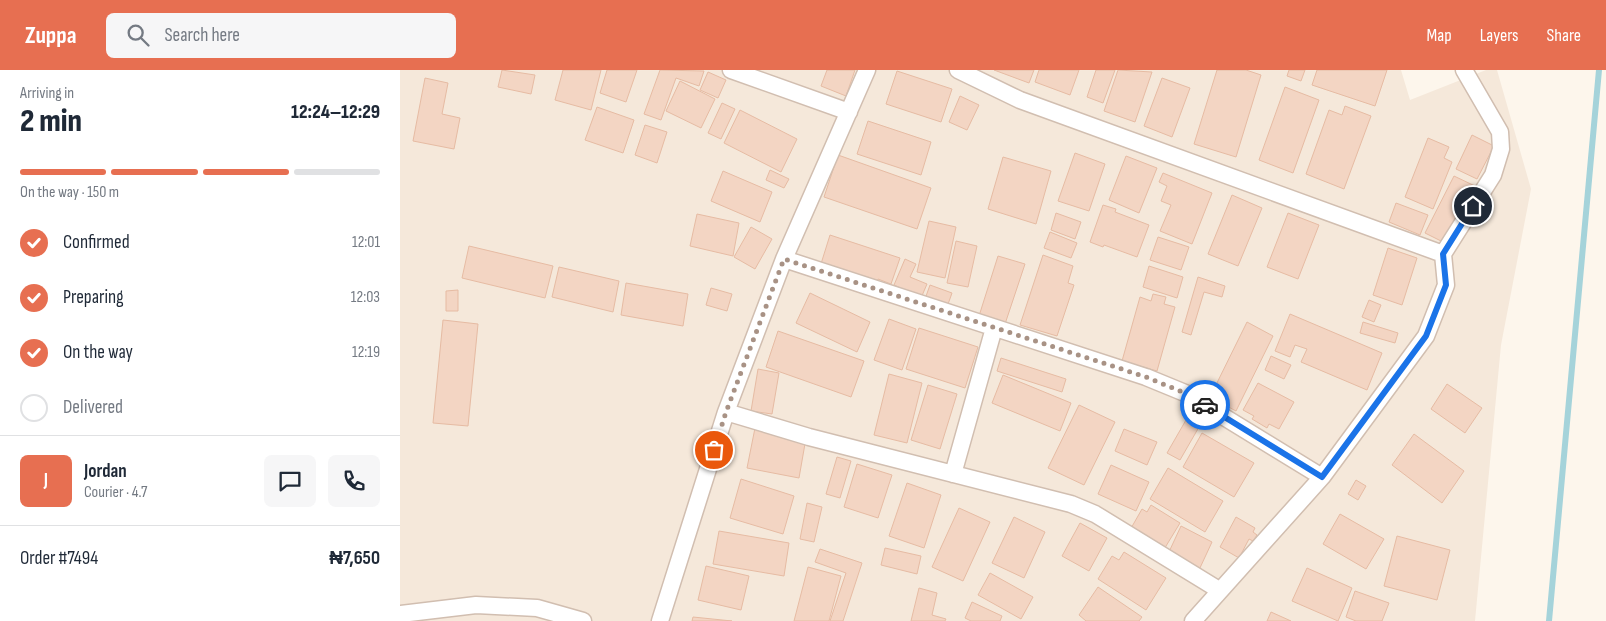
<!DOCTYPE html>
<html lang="en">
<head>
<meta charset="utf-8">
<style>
	body { margin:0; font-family:"Sofia Sans Condensed",sans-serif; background:#f6f6f7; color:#1f2937; height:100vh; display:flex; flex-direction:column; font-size:19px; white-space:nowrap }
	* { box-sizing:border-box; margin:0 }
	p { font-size:16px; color:#747a83 }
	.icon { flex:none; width:28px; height:28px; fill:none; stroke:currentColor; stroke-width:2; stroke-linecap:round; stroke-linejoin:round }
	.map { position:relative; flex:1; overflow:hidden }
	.side { display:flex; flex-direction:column; background:#fff; width:400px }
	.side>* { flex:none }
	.pin { position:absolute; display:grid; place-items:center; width:42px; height:42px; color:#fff; margin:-21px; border:2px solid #fff; border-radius:50%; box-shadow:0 1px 5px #0007 }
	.courier { position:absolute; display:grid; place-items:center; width:50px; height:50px; margin:-25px; border:4px solid #1a73e8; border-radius:50%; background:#fff; color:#222; box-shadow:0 1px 6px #0007 }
	.summary em { font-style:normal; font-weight:800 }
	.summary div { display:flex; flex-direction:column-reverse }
	.summary { display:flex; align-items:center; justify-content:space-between; height:85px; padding:0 20px }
	h1 { font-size:32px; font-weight:800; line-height:38px }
	.bar { display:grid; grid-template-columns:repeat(4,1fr); gap:8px 5px; align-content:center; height:60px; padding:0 20px }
	.bar i { height:6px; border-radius:4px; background:#e0e1e3 }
	.bar .active { background:#e76f51 }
	.bar p { grid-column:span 4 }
	.line { display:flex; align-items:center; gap:12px; padding:0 20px; border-top:1px solid #e0e1e3 }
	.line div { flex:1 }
	.round { display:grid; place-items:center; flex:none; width:52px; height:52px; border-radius:8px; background:#f6f6f7 }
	ol { padding:0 20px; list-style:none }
	li { display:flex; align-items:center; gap:15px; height:55px }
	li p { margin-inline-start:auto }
	li .icon { padding:5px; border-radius:50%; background:#e76f51; color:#fff; stroke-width:4 }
	li:last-child { color:#747a83 }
	li i { width:28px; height:28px; border:2px solid #e0e1e3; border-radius:50% }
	header { display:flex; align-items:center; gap:30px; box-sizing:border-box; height:70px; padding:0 25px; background:#e76f51; color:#fff }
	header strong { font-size:24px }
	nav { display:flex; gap:28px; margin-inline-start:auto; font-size:18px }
	.search { width:350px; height:45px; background:#f6f6f7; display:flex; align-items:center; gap:12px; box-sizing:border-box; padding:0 18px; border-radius:8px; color:#747a83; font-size:19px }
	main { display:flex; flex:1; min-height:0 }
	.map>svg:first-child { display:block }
</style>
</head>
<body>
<header>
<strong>Zuppa</strong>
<div class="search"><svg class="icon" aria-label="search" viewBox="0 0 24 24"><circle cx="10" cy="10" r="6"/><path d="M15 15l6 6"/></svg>Search here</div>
<nav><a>Map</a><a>Layers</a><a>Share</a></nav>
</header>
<main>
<section class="side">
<div class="summary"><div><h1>2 min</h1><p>Arriving in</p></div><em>12:24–12:29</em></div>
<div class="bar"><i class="active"></i><i class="active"></i><i class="active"></i><i></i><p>On the way · 150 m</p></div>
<ol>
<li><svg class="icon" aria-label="check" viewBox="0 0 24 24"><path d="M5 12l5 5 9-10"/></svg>Confirmed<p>12:01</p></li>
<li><svg class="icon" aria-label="check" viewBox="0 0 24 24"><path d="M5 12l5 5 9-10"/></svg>Preparing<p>12:03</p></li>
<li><svg class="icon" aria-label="check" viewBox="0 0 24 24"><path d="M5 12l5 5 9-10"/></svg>On the way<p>12:19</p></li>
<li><i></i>Delivered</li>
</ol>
<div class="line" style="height:90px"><b class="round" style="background:#e76f51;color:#fff">J</b><div><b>Jordan</b><p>Courier · 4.7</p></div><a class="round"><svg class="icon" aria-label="chat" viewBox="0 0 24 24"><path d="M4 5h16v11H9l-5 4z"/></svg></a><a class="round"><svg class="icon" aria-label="phone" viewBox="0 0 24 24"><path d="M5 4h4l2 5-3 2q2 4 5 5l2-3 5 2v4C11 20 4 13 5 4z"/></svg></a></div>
<div class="line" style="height:65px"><div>Order #7494</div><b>₦7,650</b></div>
</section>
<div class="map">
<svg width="1206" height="551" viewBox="0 0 1206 551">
	<rect width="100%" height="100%" fill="#fdf6ec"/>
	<!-- residential -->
	<path fill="#f5e8da" d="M0,0H1001L1010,30L1086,0H1097L1131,119L1101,275L1075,551H0Z"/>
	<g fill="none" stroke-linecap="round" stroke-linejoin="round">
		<!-- stream -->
		<path stroke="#a5d3da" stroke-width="6" d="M1149,551L1199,0"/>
	</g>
	<!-- building -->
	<path fill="#f3d5c3" stroke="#e6bba3" d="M102,0L135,5L131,24L98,17Z
		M163,0H201L191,40L155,30Z
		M207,0H237L226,32L200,23Z
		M260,0L304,1L299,16L276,8L261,50L244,44Z
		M427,0H455L446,26L421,16Z
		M594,0H634L629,13Z
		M639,0H679L670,25L635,12Z
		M696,0H715L703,33L687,27Z
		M718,0L752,2L735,52L704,41Z
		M817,0H846L861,5L836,87L794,74Z
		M889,0H905L901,11L887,6Z
		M917,0H987L975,36L912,15Z
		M497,1L552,19L541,52L486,34Z
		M308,2L326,10L318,28L300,20Z
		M25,8L48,13L42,44L60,48L54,79L13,71Z
		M762,8L790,18L772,67L744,56Z
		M280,11L315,29L301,58L266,41Z
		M885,17L919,30L893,103L859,90Z
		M560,26L579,35L567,60L549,52Z
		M322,33L335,39L321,69L308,63Z
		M945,36L971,46L944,119L906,104L929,40L942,45Z
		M197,37L234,50L223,83L185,70Z
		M340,40L397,69L381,102L324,73Z
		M468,51L531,72L521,105L457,84Z
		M245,55L267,62L257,93L235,85Z
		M1072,65L1094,76L1077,109L1056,99Z
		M1028,68L1049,77L1044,88L1052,92L1033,139L1005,127Z
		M675,83L705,94L689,141L658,131Z
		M438,85L531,118L517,159L424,127Z
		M726,86L757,98L739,143L709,130Z
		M603,87L651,101L636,154L588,139Z
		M370,100L389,109L384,118L366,110Z
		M323,101L372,122L360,152L311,131Z
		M763,103L812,123L792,174L760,161L771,135L761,131L767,116L759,112Z
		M1054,106L1075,116L1047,174L1025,163Z
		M832,125L862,138L838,196L808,184Z
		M996,133L1028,145L1020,165L989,152Z
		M703,135L716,139L715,142L749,155L737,187L704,175L703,177L690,172Z
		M656,143L681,152L675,169L651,160Z
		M888,143L919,155L898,209L867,197Z
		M297,144L339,153L333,186L290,176Z
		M529,151L556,157L545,208L517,202Z
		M351,157L372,169L355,199L334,187Z
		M650,162L677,173L671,188L644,178Z
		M430,165L500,188L491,214L478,209L476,215L420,197Z
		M758,167L789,177L781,200L750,190Z
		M556,171L577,176L568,217L547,213Z
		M69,176L153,196L145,228L62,208Z
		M988,178L1017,188L1002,235L973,225Z
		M643,185L673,196L668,213L674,215L657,266L620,255Z
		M598,186L625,194L605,254L579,246Z
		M505,189L516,194L510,207L527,214L521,228L494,215Z
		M749,196L783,207L777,228L743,217Z
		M159,197L219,211L213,242L152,227Z
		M798,207L825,216L822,227L804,222L791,265L782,262Z
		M226,213L288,224L283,256L221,245Z
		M530,215L552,223L547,237L525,229Z
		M311,218L332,224L327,241L306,235Z
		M58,220V241H46V221Z
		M410,223L470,252L457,282L396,253Z
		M753,224L766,227L764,234L775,237L757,301L722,291L740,227L751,231Z
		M969,230L981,235L974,252L962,247Z
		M890,244L982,283L967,320L901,292L907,279L895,275L890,287L875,281Z
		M489,249L516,259L502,300L474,290Z
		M43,250L78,254L68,356L33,353Z
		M847,252L873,266L836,341L810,327Z
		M963,252L998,263L995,273L960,263Z
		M519,258L578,277L565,318L506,299Z
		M378,261L464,291L451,327L366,297Z
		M871,286L891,295L884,309L865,300Z
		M601,288L666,309L662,322L597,301Z
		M358,299L379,303L372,344L351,341Z
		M489,304L522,313L507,373L474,365Z
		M603,305L671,333L660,361L592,333Z
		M858,313L894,332L879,359L869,354L867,358L852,349L854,346L843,340Z
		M1047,314L1082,338L1065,363L1031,339Z
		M528,315L557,324L540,379L511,370Z
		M679,335L715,352L684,415L648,398Z
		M786,350L799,357L780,390L767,383Z
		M355,358L406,368L399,408L347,398Z
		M724,359L757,372L747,395L715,381Z
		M802,363L854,393L834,427L783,397Z
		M1014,364L1064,401L1042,433L992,395Z
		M437,387L451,391L440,428L426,424Z
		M457,394L492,405L478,448L444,437Z
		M711,395L749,412L736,441L698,424Z
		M768,398L823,431L805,462L750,429Z
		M341,409L394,426L383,464L330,448Z
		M956,410L966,416L958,430L948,424Z
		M507,413L541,425L524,478L489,466Z
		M407,433L422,437L414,472L400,469Z
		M751,435L780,453L763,481L730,460L742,439L747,442Z
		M559,438L590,452L563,511L532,497Z
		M940,444L984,469L966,499L923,474Z
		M614,447L645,462L624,508L592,493Z
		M836,447L855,458L853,462L857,465L853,471L849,469L839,488L820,477Z
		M680,453L707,468L689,501L662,486Z
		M781,456L812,472L799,500L768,484Z
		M319,461L389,473L384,506L313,494Z
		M997,466L1050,480L1037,530L984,516Z
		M485,478L521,486L517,504L481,495Z
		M420,479L462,493L443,551H430L446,503L415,492Z
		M724,482L766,508L746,540L698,509L712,486L719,490Z
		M306,496L349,506L341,540L298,530Z
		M408,497L441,506L429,551H394Z
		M907,498L952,518L938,551L892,531Z
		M590,503L633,527L621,549L578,525Z
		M698,517L742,547L739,551H686L679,545Z
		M519,518L537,523L532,545L546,549L545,551H511Z
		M955,521L989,533L982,551H956L946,547Z
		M572,532L602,546L600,551H571L565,548Z
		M871,542L891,551H867Z
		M293,547L332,551H292Z"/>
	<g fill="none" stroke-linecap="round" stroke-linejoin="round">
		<!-- street casing -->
		<g stroke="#d1beb0" stroke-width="19">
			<path id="street" d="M331,0L449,42
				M558,0L620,30L1043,184
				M384,189L746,307L785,323L922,407
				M326,342L409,367L671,434L695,444L819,520
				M553,404L594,258
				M1,544L76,535L137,538L183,551
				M260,551L326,342L384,189L467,0
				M793,551L922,407L1026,266L1046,215L1043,184L1093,105L1101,79L1100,62L1064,0"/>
		</g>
		<!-- street -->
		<use href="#street" stroke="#fff" stroke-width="16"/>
	</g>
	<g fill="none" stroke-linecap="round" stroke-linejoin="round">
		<!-- done -->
		<path stroke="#a89285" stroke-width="5" stroke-dasharray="0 9" d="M314,380L326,342L384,189L746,307L785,323L805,335"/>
		<!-- route -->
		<path stroke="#1a73e8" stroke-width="6" d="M805,335L922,407L1026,266L1046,215L1043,184L1073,136"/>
	</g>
</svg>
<div class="pin" style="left:314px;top:380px;background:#ea580c"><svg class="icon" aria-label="bag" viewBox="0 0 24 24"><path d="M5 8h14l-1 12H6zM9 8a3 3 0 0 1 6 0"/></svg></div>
<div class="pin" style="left:1073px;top:136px;background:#1f2937"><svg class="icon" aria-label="home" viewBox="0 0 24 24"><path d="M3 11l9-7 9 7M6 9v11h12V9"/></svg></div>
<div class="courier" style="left:805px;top:335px"><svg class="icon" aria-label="car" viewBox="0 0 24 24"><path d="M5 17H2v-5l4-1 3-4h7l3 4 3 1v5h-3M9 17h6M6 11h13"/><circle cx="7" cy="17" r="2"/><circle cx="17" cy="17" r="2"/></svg></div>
</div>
</main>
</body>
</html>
